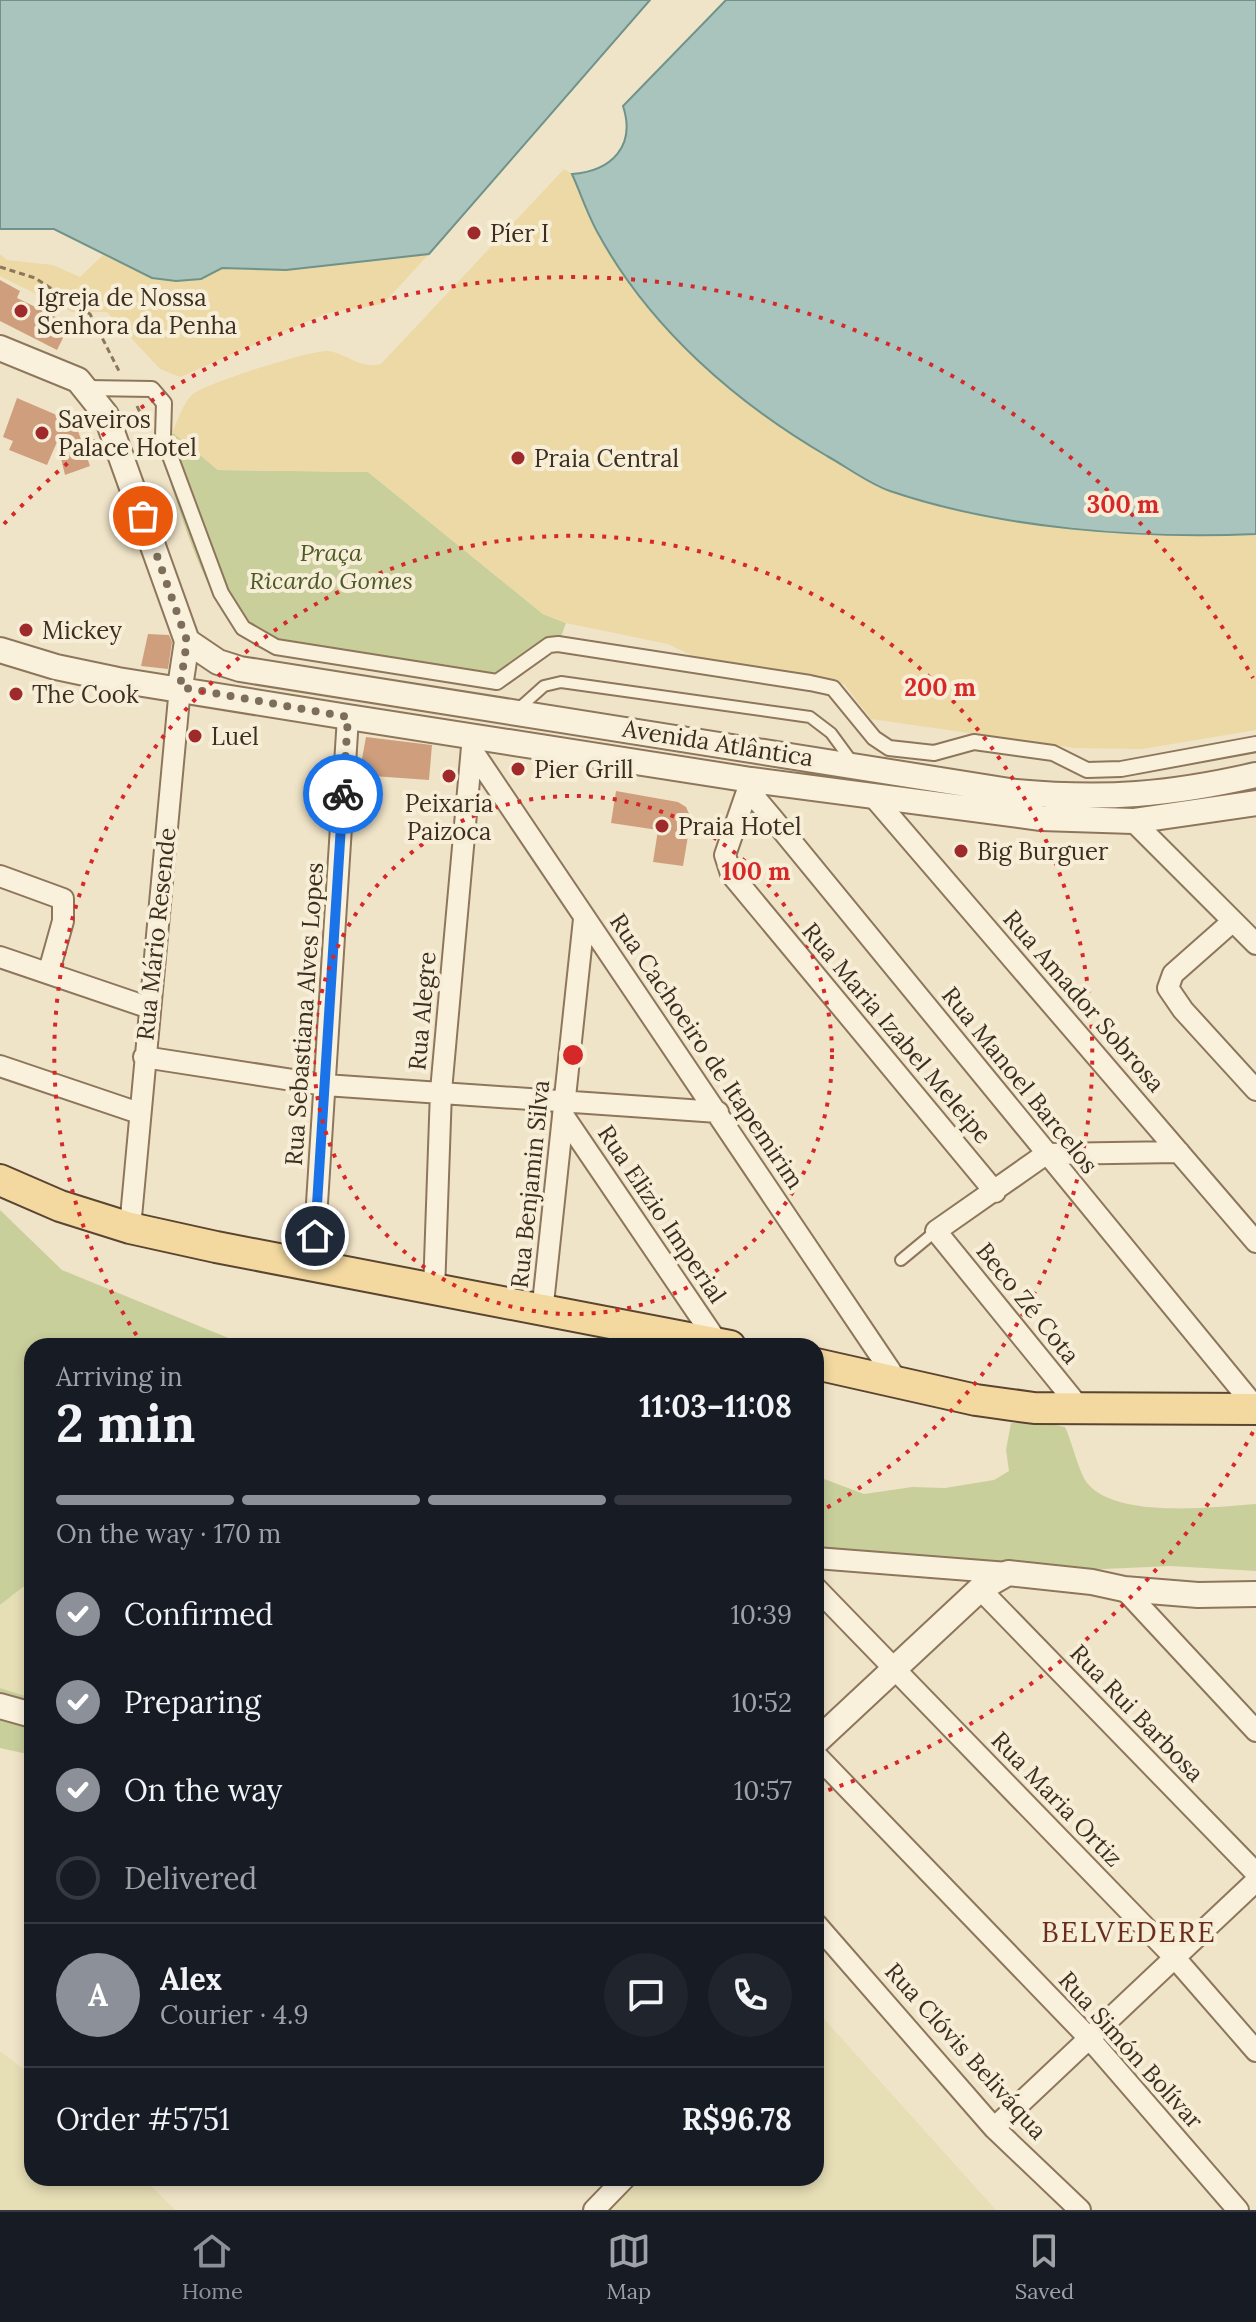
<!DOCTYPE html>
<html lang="en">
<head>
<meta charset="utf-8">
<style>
	body { margin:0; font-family:Lora,serif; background:#20242c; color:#f1f3f6; height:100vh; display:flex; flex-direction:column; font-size:30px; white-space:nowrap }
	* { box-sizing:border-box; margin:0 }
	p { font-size:26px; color:#9ea1a6 }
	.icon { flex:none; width:44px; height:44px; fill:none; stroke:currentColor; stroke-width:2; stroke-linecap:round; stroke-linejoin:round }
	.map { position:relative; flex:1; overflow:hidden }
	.side { position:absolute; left:24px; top:1338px; width:800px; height:848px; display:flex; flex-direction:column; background:#171b24; border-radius:24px; box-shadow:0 4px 12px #0003 }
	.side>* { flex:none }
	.pin { position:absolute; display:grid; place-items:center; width:68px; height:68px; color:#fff; margin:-34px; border:4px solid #fff; border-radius:50%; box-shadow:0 2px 8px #0007 }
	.courier { position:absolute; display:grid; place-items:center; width:80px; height:80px; margin:-40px; border:6px solid #1a73e8; border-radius:50%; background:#fff; color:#222; box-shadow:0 2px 10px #0007 }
	.headline em { font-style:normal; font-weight:700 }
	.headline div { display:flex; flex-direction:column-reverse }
	.headline { display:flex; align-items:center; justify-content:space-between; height:136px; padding:0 32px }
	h1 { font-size:52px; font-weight:700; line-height:60px }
	.bar { display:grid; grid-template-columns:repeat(4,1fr); gap:12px 8px; align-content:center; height:96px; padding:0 32px }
	.bar i { height:10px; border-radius:6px; background:#363941 }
	.bar .selected { background:#8c9099 }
	.bar p { grid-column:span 4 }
	.line { display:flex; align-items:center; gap:20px; padding:0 32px; border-top:2px solid #363941 }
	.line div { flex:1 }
	.round { display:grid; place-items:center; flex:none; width:84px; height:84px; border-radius:42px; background:#20242c }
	ol { padding:0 32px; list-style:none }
	li { display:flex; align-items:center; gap:24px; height:88px }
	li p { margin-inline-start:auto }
	li .icon { padding:8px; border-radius:50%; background:#8c9099; color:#fff; stroke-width:4 }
	li:last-child { color:#9ea1a6 }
	li i { width:44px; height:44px; border:4px solid #363941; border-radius:50% }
	.tab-bar { display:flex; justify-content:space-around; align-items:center; height:112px; border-top:2px solid #363941; background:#171b24; font-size:22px; color:#9ea1a6 }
	.tab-bar a { display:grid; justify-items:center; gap:4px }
	.tab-bar .selected { color:#8c9099 }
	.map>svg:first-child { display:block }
</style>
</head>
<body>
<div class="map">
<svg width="1256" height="2210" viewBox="0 0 1256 2210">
	<rect width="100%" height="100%" fill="#f0e4c8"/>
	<!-- farmland -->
	<path fill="#e6deb5" d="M32,1580V1698L0,1688V1605Z
		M816,2010L996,2210H599L628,2178H816Z
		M0,2051L32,2076V2178H143L175,2210H0Z"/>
	<!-- green -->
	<path fill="#c9cf9b" d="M174,433L218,470L368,472L543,614L566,623L558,645L499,688L263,650C207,625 177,497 156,440Z
		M0,1210L62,1270L248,1346H32V1580L0,1605Z
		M1041,1422L1065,1427C1072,1441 1079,1474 1088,1484C1118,1519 1214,1507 1256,1504V1571L1170,1566L1061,1571L816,1549V1476L864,1494L912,1487L945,1488L994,1480L1009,1471L1006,1450L1011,1423Z
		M0,1688L32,1698V1755L0,1748Z"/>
	<!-- sand -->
	<path fill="#ecd9a5" d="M564,169L572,174C581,194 588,216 599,235C650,328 736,403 827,456C847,467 869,484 890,491C1002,529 1139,539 1256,534V730L1142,749L1074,748L871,719L844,684L697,658L668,644L566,623L543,614L368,472L218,470L172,432C178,421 183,402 193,394C208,382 312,350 328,351C348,354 359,369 381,364Z
		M0,254L7,260L53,265L80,277L103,255L152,278L201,279L222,268L286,270L429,254L383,304L327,313L180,377L160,369L107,312H72L0,276Z"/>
	<!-- water -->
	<path fill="#a9c4bc" stroke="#6f938a" stroke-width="2" d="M0,0H650L429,254L286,270L222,268L201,279L176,281L152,278L54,229H0Z
		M726,0H1256V534C1139,539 1002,529 890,491C869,484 847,467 827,456C736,403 650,328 599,235C588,216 581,194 572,174C612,171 636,146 623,106Z"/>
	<!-- building -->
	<path fill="#cf9f7d" d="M0,280L20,291L17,298L70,324L57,350L0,321Z
		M17,398L66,419L77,428L90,466L65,475L57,442L47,465L9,450L13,441L3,437Z
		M148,634L169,635L172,642L168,669L141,666Z
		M366,737L432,745L429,780L359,775Z
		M616,791L678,802L686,807L691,818L683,866L653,862L658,830L611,823Z"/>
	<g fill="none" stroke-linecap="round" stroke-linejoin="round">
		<!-- service casing -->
		<g stroke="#8d765c" stroke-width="14">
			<path id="service" d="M516,711L544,686L561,682L810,717L831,733L853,763
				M901,1260L936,1231"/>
		</g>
		<!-- pedestrian casing -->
		<g stroke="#8d765c" stroke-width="18">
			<path id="pedestrian" d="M87,388L152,389L164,403L163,437L221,593L243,628L276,647L497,682L549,645L558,644L810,683L833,688L874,738L889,748L934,753L974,742L1053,753L1087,770L1121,769L1256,744"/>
		</g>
		<!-- minor casing -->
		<g stroke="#8d765c" stroke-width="24">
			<path id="minor" d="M472,750L898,1382
				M751,780L757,800L773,819L1256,1408
				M751,780L725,855L731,874L995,1192
				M871,794L1256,1242
				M1133,821L1256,944
				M0,876L63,899V921L49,971
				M1233,921L1173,974L1168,988L1183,1010L1256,1090
				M0,957L150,1008
				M144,1057L325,1085L718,1112
				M0,1066L139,1113
				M563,1115L718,1343
				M130,1228L180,687
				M313,1266L348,717
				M434,1291L441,1091L472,747
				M542,1313L584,919
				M1080,1408L936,1231L1046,1154L1179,1152
				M816,1558L1008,1573
				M816,1588L1175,1958L1256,2051
				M980,1589L1256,1873
				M1124,1589L1256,1731
				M816,1755L1089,2038L1238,2210
				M816,1924L994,2128L1080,2210
				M994,2128L1256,1881
				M594,2210L625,2178"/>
		</g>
		<!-- tertiary casing -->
		<g stroke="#8d765c" stroke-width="28">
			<path id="tertiary" d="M0,348L78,380L106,415L187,641
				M187,641L218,662L240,669L1016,792C1105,800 1169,795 1256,775
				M0,650L56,667L118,680L348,717L751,780L1041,818L1133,821L1256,803
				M180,687L187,641
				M0,1706L32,1715
				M816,1742L980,1589L1008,1573L1092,1582L1124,1589L1198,1595L1256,1594"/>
		</g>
		<!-- primary casing -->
		<g stroke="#5b4430" stroke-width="34">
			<path id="primary" d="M0,1180L60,1206L130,1228L216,1247L730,1346
				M816,1364L976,1400L1034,1408L1256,1409"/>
		</g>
		<!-- path -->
		<path stroke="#8d765c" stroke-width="3" stroke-dasharray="6 4" stroke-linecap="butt" d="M0,267L35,278L90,314L120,373
			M137,406L147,428"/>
		<!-- service -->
		<use href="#service" stroke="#faf1dc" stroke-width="10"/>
		<!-- pedestrian -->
		<use href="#pedestrian" stroke="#faf1dc" stroke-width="14"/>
		<!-- minor -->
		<use href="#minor" stroke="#faf1dc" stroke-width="20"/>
		<!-- tertiary -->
		<use href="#tertiary" stroke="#faf1dc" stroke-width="24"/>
		<!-- primary -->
		<use href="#primary" stroke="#f3d9a0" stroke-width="30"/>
	</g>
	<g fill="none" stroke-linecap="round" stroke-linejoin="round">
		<!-- done -->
		<path stroke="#7c6e5b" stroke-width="8" stroke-dasharray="0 14.4" d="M143,516L187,641L180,687L348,717L343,794"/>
		<!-- route -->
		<path stroke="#1a73e8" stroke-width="10" d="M315,1236L343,794"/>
	</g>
	<!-- distance rings -->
	<g fill="none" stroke="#d62828" stroke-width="4" stroke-dasharray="4 8">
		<circle cx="573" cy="1055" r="259"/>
		<path d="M143 1345A519 519 0 1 1 817 1513"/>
		<path d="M1253 1432A778 778 0 0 1 820 1793M4 524A778 778 0 0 1 1253 678"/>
	</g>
	<!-- markers -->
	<g fill="#9e2a2b" stroke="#f7eed8" stroke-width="3">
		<circle cx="474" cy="233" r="8"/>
		<circle cx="21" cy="311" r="8"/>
		<circle cx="42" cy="433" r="8"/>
		<circle cx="518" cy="458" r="8"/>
		<circle cx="26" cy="630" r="8"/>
		<circle cx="16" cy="694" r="8"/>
		<circle cx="195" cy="736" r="8"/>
		<circle cx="518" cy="769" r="8"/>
		<circle cx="449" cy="776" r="8"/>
		<circle cx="662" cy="826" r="8"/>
		<circle cx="961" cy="851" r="8"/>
	</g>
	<g text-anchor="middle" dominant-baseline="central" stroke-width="8" stroke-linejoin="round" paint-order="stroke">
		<!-- poi labels -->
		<g font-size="24" fill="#3d2e20" stroke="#f7eed8" text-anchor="start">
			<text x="490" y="233">Píer I</text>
			<text x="37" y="297">Igreja de Nossa<tspan x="37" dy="28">Senhora da Penha</tspan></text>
			<text x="58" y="419">Saveiros<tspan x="58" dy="28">Palace Hotel</tspan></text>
			<text x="534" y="458">Praia Central</text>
			<text x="42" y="630">Mickey</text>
			<text x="32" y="694">The Cook</text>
			<text x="211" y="736">Luel</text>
			<text x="534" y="769">Pier Grill</text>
			<text x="449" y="803" text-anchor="middle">Peixaria<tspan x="449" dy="28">Paizoca</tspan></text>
			<text x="678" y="826">Praia Hotel</text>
			<text x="977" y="851">Big Burguer</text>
		</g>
		<!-- park labels -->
		<g font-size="24" font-style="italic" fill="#4d5a26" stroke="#f7eed8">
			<text x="331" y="552">Praça<tspan x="331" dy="28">Ricardo Gomes</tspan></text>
		</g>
		<!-- street labels -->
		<g font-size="24" fill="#3d2e20" stroke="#f7eed8">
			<text transform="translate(718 743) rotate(9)">Avenida Atlântica</text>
			<text transform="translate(156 934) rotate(-84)">Rua Mário Resende</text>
			<text transform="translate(1084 1001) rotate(49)">Rua Amador Sobrosa</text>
			<text transform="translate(422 1011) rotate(-85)">Rua Alegre</text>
			<text transform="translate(304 1014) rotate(-86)">Rua Sebastiana Alves Lopes</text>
			<text transform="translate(897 1033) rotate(50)">Rua Maria Izabel Meleipe</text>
			<text transform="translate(707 1051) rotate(56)">Rua Cachoeiro de Itapemirim</text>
			<text transform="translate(1020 1080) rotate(51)">Rua Manoel Barcelos</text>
			<text transform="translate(530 1184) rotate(-84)">Rua Benjamin Silva</text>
			<text transform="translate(662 1214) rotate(56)">Rua Elizio Imperial</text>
			<text transform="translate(1028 1303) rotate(51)">Beco Zé Cota</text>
			<text transform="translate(1137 1713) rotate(46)">Rua Rui Barbosa</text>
			<text transform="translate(1057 1799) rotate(46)">Rua Maria Ortiz</text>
			<text transform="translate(1131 2050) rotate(48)">Rua Simón Bolívar</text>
			<text transform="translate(966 2051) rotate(48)">Rua Clóvis Beliváqua</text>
		</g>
		<!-- quarter labels -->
		<g font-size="28" letter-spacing="2" fill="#6b2e1e" stroke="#f7eed8">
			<text x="1129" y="1932">BELVEDERE</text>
		</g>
	</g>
	<circle cx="573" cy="1055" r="12" fill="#d62828" stroke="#f7eed8" stroke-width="4"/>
	<g font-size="24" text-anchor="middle" font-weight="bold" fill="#d62828" stroke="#f7eed8" stroke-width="8" stroke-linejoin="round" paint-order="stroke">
		<text x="1123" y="513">300 m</text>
		<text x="940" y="696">200 m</text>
		<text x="756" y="880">100 m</text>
	</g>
</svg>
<div class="pin" style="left:143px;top:516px;background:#ea580c"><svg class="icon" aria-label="bag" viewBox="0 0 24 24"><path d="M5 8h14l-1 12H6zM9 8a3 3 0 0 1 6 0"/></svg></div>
<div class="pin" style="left:315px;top:1236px;background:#1f2937"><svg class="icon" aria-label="home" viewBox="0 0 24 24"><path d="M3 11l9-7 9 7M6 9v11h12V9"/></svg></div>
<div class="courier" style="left:343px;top:794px"><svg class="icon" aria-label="bike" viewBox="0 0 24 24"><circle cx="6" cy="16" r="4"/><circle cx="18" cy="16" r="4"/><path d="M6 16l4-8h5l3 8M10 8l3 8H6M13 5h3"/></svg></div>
<section class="side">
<div class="headline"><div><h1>2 min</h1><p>Arriving in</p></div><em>11:03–11:08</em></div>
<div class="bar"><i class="selected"></i><i class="selected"></i><i class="selected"></i><i></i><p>On the way · 170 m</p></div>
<ol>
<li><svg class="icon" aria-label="check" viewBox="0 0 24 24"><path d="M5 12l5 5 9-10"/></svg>Confirmed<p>10:39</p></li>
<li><svg class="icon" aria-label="check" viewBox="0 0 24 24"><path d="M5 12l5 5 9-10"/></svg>Preparing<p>10:52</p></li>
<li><svg class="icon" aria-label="check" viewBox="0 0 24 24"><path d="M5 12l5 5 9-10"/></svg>On the way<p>10:57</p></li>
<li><i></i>Delivered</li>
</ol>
<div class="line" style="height:144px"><b class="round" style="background:#8c9099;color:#fff">A</b><div><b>Alex</b><p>Courier · 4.9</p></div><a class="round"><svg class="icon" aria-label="chat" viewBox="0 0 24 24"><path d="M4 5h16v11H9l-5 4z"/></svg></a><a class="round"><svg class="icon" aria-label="phone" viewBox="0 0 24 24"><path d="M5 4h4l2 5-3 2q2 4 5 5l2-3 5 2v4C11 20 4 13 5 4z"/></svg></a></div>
<div class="line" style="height:104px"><div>Order #5751</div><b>R$96.78</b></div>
</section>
</div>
<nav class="tab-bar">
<a class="selected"><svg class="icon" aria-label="home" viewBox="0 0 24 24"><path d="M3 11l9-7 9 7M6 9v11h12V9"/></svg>Home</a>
<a><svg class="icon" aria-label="map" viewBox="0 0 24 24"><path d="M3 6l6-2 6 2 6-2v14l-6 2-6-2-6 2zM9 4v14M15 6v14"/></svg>Map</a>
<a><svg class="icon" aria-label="saved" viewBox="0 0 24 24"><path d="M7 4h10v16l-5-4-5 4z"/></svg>Saved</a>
</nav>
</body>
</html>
